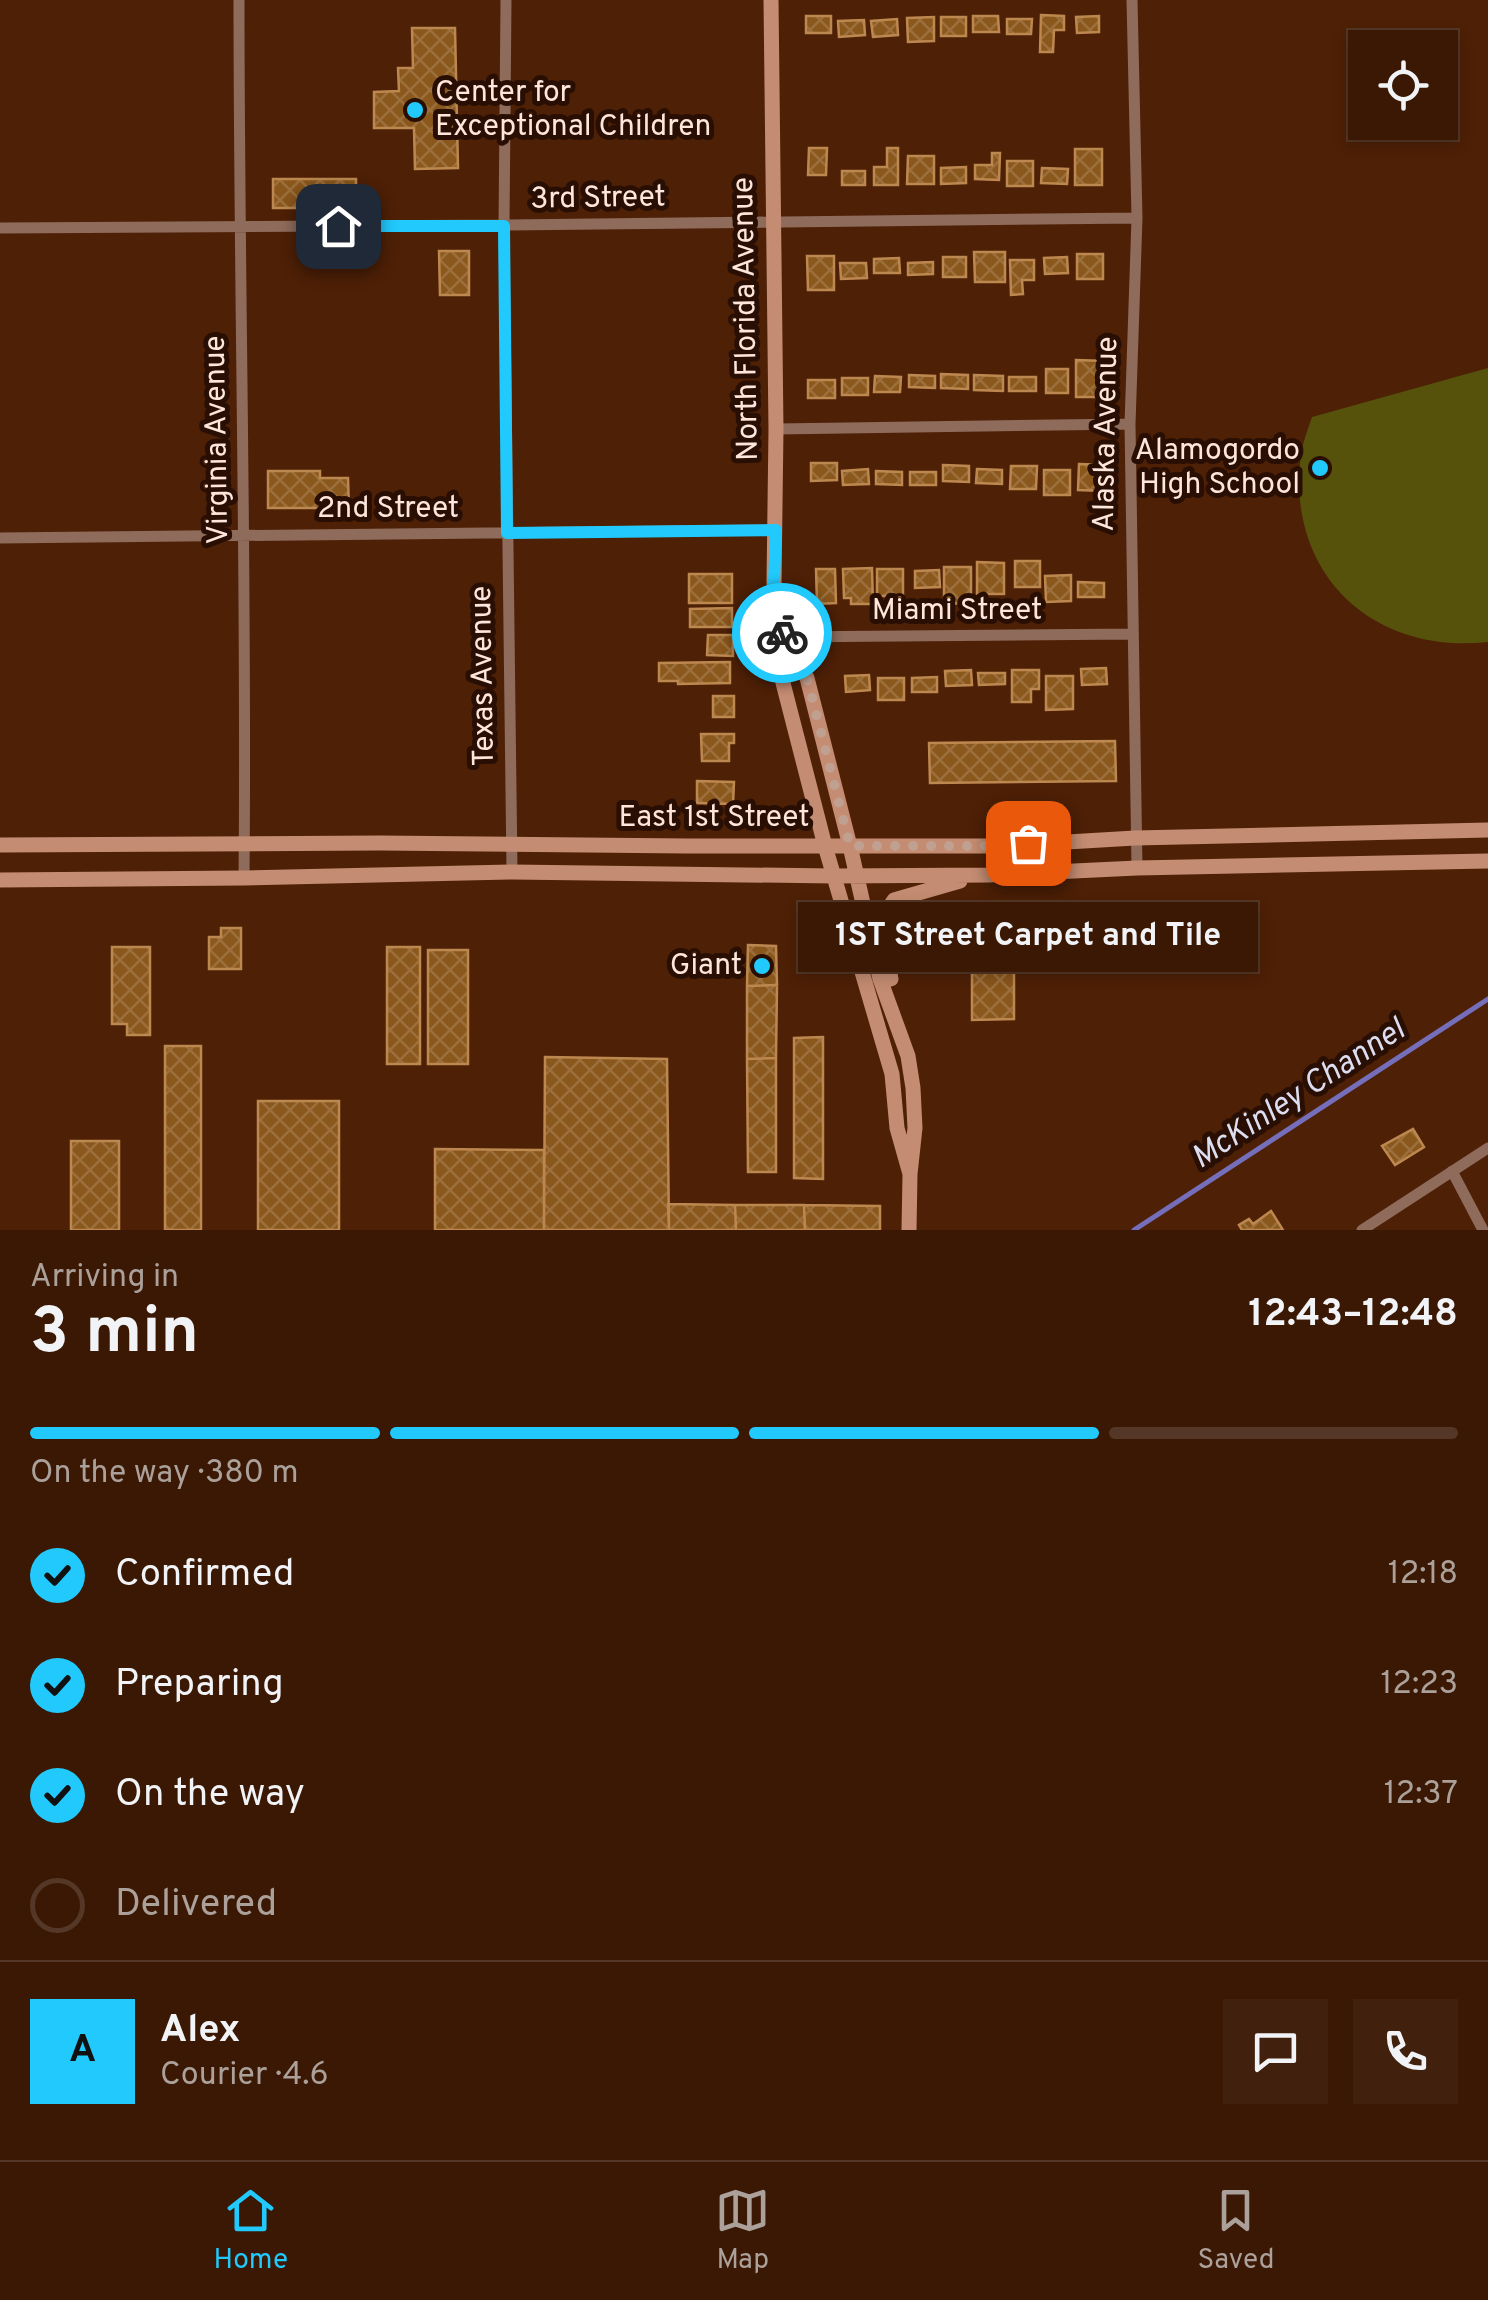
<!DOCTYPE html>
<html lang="en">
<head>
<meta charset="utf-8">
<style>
	body { margin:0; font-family:Overpass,sans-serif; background:#41210e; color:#f1f3f6; height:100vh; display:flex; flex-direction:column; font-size:38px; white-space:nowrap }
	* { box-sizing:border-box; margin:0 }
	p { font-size:32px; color:#aba09a }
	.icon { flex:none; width:55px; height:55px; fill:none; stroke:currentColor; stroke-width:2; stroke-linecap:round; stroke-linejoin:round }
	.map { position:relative; height:1230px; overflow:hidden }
	.details { display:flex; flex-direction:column; background:#3a1804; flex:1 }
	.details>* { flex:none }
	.controls { position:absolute; left:1348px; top:30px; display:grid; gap:20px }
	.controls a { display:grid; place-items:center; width:110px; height:110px; border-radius:0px; background:#3a1804; box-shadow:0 5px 15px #0003,0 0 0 2px #543726; font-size:50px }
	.pin { position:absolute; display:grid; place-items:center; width:85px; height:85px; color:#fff; margin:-42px; border-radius:20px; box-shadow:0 5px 15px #0006 }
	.courier { position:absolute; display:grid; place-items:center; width:100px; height:100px; margin:-50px; border:8px solid #21c9fd; border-radius:50%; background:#fff; color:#222; box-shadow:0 2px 12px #0007 }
	.bubble { position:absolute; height:70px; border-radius:0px; background:#3a1804; box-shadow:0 5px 15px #0003,0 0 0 2px #543726; font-size:32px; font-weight:700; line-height:70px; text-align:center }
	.summary em { font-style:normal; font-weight:700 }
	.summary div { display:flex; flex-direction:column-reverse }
	.summary { display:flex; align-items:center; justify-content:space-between; height:170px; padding:0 30px }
	h1 { font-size:65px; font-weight:700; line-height:75px }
	.bar { display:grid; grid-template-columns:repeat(4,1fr); gap:15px 10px; align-content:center; height:120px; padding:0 30px }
	.bar i { height:12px; border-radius:8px; background:#543726 }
	.bar .current { background:#21c9fd }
	.bar p { grid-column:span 4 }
	.line { display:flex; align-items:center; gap:25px; padding:0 30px; border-top:2px solid #543726 }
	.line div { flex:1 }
	.round { display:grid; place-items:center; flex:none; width:105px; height:105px; border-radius:0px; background:#41210e }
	ol { padding:0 30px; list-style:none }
	li { display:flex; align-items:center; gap:30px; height:110px }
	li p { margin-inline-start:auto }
	li .icon { padding:10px; border-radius:50%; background:#21c9fd; color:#111; stroke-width:4 }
	li:last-child { color:#aba09a }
	li i { width:55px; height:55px; border:5px solid #543726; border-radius:50% }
	.menu { display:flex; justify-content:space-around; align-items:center; height:140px; border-top:2px solid #543726; background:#3a1804; font-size:28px; color:#aba09a }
	.menu a { display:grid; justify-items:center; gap:5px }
	.menu .current { color:#21c9fd }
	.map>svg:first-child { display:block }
</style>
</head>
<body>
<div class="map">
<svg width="1488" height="1230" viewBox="0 0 1488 1230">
	<defs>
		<pattern id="building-cross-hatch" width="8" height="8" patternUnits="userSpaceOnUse" patternTransform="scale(2.5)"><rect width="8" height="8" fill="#8a571c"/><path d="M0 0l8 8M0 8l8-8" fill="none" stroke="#9c6f3c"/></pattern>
	</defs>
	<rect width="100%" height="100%" fill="#4e2006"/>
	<!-- grass -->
	<path fill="#56520c" d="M1488,368V642C1371,655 1285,572 1301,454C1303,442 1308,429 1312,417Z"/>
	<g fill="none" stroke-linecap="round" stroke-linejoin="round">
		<!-- stream -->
		<path stroke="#756eba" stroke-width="5" d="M1134,1230L1488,999"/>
	</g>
	<!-- building -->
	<path fill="url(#building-cross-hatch)" stroke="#bd8850" stroke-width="2.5" d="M1041,15L1064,16V30H1054L1053,52H1040Z
		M806,16H831V33H806Z
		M973,16H998L999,32H973Z
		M1099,16V32L1077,33L1076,17Z
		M934,17V41L908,42L907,18Z
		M941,17H966V36H941Z
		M897,19L898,35L873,37L871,21Z
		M1007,19H1032L1031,34H1007Z
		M864,20L865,35L839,37L838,21Z
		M412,28H455L458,168L415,169L414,128H374V92L399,91L398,68H413Z
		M809,148H827L826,175H808Z
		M887,148H898V185H874V167H887Z
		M1075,149H1102V185H1075Z
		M992,153H1000L999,180L975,179V165H992Z
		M908,156H934V184H907Z
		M1007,161H1033V186H1007Z
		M966,167V183L941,184V168Z
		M1042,168L1068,169L1067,184L1041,183Z
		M842,171H865V185H842Z
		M273,179H356V208H273Z
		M439,251H469V295H440Z
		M974,252H1005V282H975Z
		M1077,254H1103V279H1077Z
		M807,256H834V290H808Z
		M943,257H966V277H943Z
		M1067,257L1068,273L1045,274L1044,258Z
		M899,258L900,273H874V259Z
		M1010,260H1034V280H1022L1023,294L1011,295Z
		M933,262V274L908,275V263Z
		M840,263H866L867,278L841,279Z
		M1076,360L1105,361L1104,397H1076Z
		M1046,369H1068V393H1046Z
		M941,374L968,375V389L941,388Z
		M909,375L935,376V388L909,387Z
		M974,375L1003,376V391L974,390Z
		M875,376L901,377L900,392H874Z
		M1009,377H1036V391H1009Z
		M842,378H868V395H842Z
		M808,380H835V398H808Z
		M811,463H837V480L811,481Z
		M1079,464L1105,465L1104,491L1078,490Z
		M943,465L969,466V482L943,481Z
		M1011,466H1037L1036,489H1010Z
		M868,469L869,484L843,485L842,471Z
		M977,469L1002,470V484L976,483Z
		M1044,470H1070V495H1044Z
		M268,471H320V478H348L349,508H268Z
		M876,471L902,472V485L876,484Z
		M910,472H936V485H910Z
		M1015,561H1040V587H1015Z
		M977,562L1004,563V594H977Z
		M944,567H971V603L944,604Z
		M872,568L873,604H851V598H844L843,569Z
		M816,569H835L836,603L817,604Z
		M877,569H903V596H877Z
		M939,570L940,587L915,588V571Z
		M689,574H732V603H689Z
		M1071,575V601L1046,602L1045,576Z
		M1078,582L1104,583V597H1078Z
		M732,608V627H690V609Z
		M708,635H733V656L707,655Z
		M730,662V683L678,684V681H659V663Z
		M1106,668L1107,684L1082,685L1081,669Z
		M971,670L972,685L946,686L945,671Z
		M1012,670H1039V689H1031V702H1012Z
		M978,673H1005V684L979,685Z
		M869,675L870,690L846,692L845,676Z
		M1046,676H1073V709L1046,710Z
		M937,677V692H912V678Z
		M878,678H904V700H878Z
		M713,696H734V717H713Z
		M701,734H734V743H729V761H702Z
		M1115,741L1116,781L930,783L929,743Z
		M697,781L734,782L733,804L697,803Z
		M221,928H241V969H209V937H221Z
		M972,939H1014V1019L972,1020Z
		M748,945L776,946L777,985L747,986Z
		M112,947H150V1035H127V1024H112Z
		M387,947H420V1064H387Z
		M428,950H468V1064H428Z
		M777,985L776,1058L747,1059V986Z
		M823,1037V1179L794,1178V1038Z
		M165,1046H201V1230H165Z
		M545,1057L667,1059L669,1230H544Z
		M776,1058V1172H748L747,1059Z
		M258,1101H339V1230H258Z
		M1413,1129L1424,1147L1395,1165L1382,1146Z
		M71,1141H119V1230H71Z
		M435,1149L544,1150V1230H435Z
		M668,1204L735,1205L736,1230H669Z
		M735,1205H804L805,1230H736Z
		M804,1205L880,1206V1230H805Z
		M1271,1211L1283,1230H1242L1239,1225L1249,1219L1253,1224Z"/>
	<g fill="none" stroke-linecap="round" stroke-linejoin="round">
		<!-- minor -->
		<path stroke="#8e6b5b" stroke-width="11" d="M239,0C239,293 247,586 244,878
			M506,0L504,225L512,872
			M1132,0L1137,218L1130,424L1137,868
			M0,228L504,225L1137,218
			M776,429L1130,424
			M0,538L776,530
			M783,637L1132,634
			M1452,1171L1483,1230
			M1362,1230L1488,1148"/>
		<!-- secondary -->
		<path stroke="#c48c72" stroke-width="15" d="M771,0L776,429L774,583L783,637V683L825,846L892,1074L897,1128L910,1174
			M785,640L807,678L850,846L880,979L908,1056L913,1088L915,1128L910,1174L909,1230
			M0,845L380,843L687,846H1001L1135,838L1488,830
			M0,880L244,878L512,872L834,876L989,875L1137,868L1488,861
			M891,979L883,936V917L894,900L960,881"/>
	</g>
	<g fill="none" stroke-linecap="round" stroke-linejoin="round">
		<!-- done -->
		<path stroke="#c0a191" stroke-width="10" stroke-dasharray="0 18" d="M782,633L807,678L850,846H1001L1028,843"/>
		<!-- route -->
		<path stroke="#21c9fd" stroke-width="12" d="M338,226H504L507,533L776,530L774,583L782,633"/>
	</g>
	<!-- markers -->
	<g fill="#21c9fd" stroke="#290f03" stroke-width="4">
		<circle cx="415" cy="110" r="10"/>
		<circle cx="1320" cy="468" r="10"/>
		<circle cx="762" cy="966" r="10"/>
	</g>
	<g text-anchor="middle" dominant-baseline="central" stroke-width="10" stroke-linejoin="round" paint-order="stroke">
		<!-- poi labels -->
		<g font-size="30" fill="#fee6dc" stroke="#290f03" text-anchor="end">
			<text x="435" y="93" text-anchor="start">Center for<tspan x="435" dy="34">Exceptional Children</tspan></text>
			<text x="1300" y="451">Alamogordo<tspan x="1300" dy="34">High School</tspan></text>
			<text x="742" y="966">Giant</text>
		</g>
		<!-- street labels -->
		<g font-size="30" fill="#fee6dc" stroke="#290f03">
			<text transform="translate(598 199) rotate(-1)">3rd Street</text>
			<text transform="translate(747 319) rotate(-91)">North Florida Avenue</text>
			<text transform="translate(1107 434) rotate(-89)">Alaska Avenue</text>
			<text transform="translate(218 440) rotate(-91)">Virginia Avenue</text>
			<text x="388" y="509">2nd Street</text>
			<text x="957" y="611">Miami Street</text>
			<text transform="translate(484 676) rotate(-91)">Texas Avenue</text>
			<text x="714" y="818">East 1st Street</text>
		</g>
		<!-- water labels -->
		<g font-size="32" font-style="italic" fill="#ddddf2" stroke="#290f03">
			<text transform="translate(1299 1095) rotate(-33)">McKinley Channel</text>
		</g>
	</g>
</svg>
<div class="controls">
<a><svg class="icon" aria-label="locate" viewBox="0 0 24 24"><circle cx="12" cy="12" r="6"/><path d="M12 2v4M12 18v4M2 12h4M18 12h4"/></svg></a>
</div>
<div class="pin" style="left:1028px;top:843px;background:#ea580c"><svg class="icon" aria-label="bag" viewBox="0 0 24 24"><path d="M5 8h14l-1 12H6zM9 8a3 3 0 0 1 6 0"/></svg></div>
<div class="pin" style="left:338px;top:226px;background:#1f2937"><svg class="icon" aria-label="home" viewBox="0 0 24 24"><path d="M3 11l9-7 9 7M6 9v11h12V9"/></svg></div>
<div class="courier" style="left:782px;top:633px"><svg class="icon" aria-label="bike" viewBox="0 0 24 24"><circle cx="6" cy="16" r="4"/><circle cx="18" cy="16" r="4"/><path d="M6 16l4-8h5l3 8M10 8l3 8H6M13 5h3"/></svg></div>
<div class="bubble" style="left:798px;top:902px;width:460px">1ST Street Carpet and Tile</div>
</div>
<section class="details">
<div class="summary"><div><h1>3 min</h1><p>Arriving in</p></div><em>12:43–12:48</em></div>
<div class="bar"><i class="current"></i><i class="current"></i><i class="current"></i><i></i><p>On the way · 380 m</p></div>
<ol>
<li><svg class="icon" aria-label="check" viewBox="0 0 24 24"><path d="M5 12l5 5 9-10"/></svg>Confirmed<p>12:18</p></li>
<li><svg class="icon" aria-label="check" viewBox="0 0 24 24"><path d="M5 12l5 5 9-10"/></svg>Preparing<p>12:23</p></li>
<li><svg class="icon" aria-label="check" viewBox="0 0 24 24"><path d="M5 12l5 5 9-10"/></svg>On the way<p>12:37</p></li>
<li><i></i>Delivered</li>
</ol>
<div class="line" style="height:180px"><b class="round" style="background:#21c9fd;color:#111">A</b><div><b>Alex</b><p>Courier · 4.6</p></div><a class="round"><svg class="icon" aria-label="chat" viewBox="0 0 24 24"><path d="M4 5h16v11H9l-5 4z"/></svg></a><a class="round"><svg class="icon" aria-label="phone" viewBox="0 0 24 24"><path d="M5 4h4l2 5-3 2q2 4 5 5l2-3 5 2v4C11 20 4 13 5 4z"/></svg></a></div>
</section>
<nav class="menu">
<a class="current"><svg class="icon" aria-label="home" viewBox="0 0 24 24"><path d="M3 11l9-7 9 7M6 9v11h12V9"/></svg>Home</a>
<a><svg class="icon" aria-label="map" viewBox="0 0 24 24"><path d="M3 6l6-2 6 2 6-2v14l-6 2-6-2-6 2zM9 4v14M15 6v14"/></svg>Map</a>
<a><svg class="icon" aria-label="saved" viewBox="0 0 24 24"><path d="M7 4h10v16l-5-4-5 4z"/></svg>Saved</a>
</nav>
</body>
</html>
